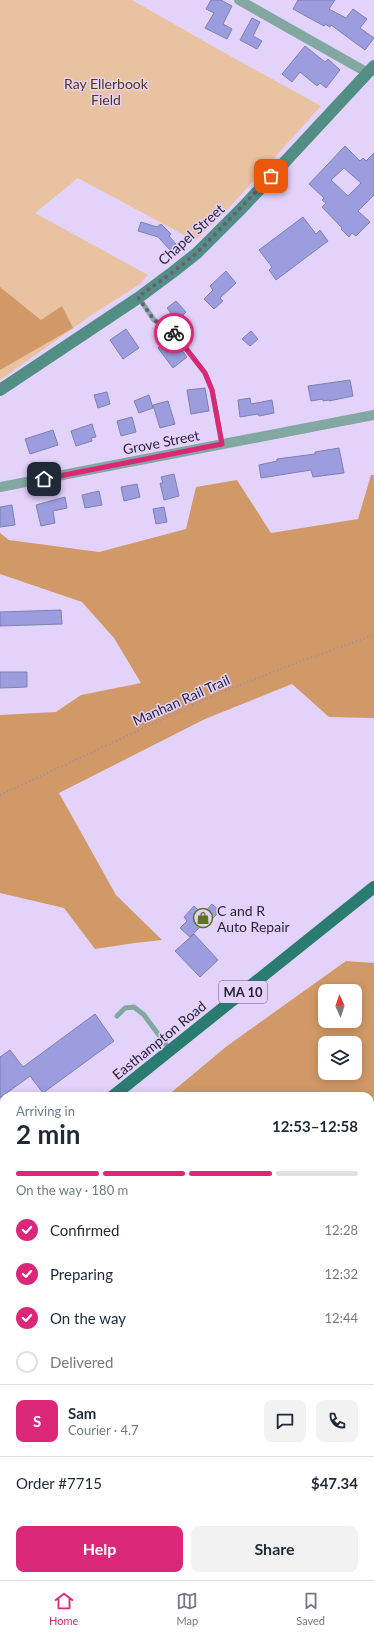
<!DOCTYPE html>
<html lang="en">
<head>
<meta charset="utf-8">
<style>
	body { margin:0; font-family:Lato,sans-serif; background:#f2f2f3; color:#1f2937; height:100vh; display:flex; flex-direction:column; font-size:15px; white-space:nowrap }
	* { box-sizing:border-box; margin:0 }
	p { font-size:13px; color:#747a83 }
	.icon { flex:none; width:22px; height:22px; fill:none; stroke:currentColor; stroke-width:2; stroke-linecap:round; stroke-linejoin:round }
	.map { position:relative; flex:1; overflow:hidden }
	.panel { position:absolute; left:0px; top:1092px; width:374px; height:488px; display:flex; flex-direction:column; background:#fff; border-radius:12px 12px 0 0; box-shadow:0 2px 10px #0003 }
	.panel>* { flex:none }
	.needle { width:26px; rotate:357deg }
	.tools { position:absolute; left:318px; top:984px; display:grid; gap:8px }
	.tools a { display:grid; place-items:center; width:44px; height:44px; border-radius:8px; background:#fff; box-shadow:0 2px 10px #0003; font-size:20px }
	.pin { position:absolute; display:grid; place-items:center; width:34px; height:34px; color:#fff; margin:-17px; border-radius:8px; box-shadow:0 2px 6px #0006 }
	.courier { position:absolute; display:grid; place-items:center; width:40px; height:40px; margin:-20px; border:3px solid #db2777; border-radius:50%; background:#fff; color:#222; box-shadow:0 1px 5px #0007 }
	.summary em { font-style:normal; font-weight:700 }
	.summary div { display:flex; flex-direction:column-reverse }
	.summary { display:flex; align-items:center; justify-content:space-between; height:68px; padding:0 16px }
	h1 { font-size:26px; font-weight:700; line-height:30px }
	.bar { display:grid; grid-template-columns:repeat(4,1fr); gap:6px 4px; align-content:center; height:48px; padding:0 16px }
	.bar i { height:5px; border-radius:3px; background:#e0e1e3 }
	.bar .current { background:#db2777 }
	.bar p { grid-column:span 4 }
	.line { display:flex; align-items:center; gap:10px; padding:0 16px; border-top:1px solid #e0e1e3 }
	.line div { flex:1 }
	.round { display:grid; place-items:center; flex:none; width:42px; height:42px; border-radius:8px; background:#f2f2f3 }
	ol { padding:0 16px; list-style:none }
	li { display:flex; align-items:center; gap:12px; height:44px }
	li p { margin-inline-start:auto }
	li .icon { padding:4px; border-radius:50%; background:#db2777; color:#fff; stroke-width:4 }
	li:last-child { color:#747a83 }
	li i { width:22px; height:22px; border:2px solid #e0e1e3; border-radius:50% }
	.cta { display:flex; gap:8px; margin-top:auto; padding:8px 16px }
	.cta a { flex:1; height:46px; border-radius:8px; background:#db2777; color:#fff; font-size:16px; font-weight:700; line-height:46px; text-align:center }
	.cta a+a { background:#f2f2f3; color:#1f2937 }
	.tabs { display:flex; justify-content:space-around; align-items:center; height:56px; border-top:1px solid #e0e1e3; background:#fff; font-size:11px; color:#747a83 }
	.tabs a { display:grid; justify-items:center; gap:2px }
	.tabs .current { color:#db2777 }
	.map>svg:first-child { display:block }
</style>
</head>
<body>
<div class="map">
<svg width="374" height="1580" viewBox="0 0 374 1580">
	<rect width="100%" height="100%" fill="#e3d3fb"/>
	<!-- green -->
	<path fill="#e8c2a1" d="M0,0H132L223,52L321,106L227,210L195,241L78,178L35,213L148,275L140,284L93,314L0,380Z"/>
	<!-- forest -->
	<path fill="#d19967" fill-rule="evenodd" d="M0,287L41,320L62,306L73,328L0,370Z
		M371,475H374V718L329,717L292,684L205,719L59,793L116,895L162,940L135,943L95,949L64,908L0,893V715L56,712L81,695L141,683L114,638L82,602L0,574V533L9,540L99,552L186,529L196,487L237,480L271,533L358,519Z
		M346,961L374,963V1501L370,1506V1096H167L227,1046ZM325,991H355V1021H325ZM325,1043H355V1073H325Z
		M4,1231V1576H339L338,1580H0V1234Z"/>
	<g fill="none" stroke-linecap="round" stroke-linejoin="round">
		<!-- river -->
		<path stroke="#88c6f6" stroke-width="21" d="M370,1421L374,1416
			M245,1580L247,1576"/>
	</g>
	<!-- building -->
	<path fill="#9c9dde" stroke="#7e80af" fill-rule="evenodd" d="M211,0H221L232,6L223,24L232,29L227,39L205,28L214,13L206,9Z
		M298,0H335L329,9L346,18L353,9L367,19L360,28L374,38L365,50L331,25L330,27L325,24L324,26L293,9Z
		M252,18L260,22L253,36L262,41L257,49L240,40Z
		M305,46L325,62L328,59L340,70L326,88L320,83L317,86L300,72L292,82L282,74Z
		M345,146L360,161L363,158L366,161L374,153V195L358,211L370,222L356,236L352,233L349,237L341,229L342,228L322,207L326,203L322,200L324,198L309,184ZM344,168L361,183L348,196L331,180Z
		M303,217L316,234L320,230L328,241L276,280L269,270L272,267L259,250Z
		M141,222L157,227L161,224L171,234L169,236L176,244L170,250L158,237L138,231Z
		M226,271L236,283L220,298L223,301L214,309L204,299L213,290L210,286Z
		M176,301L186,312L183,315L190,323L179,332L167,317L172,314L167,308Z
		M126,329L139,348L123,359L110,340Z
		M251,331L258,339L250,346L242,339Z
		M172,337L187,357L173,368L158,348Z
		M350,380L353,396L329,401V400L323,401V399L311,401L308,386Z
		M205,388L209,411L191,414L187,390Z
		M107,392L110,404L98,408L94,395Z
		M149,395L153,408L139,413L134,401Z
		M250,398L251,404L272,400L274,413L259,416L258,414L240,417L238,400Z
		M168,401L175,424L160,428L153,405Z
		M132,417L136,432L121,436L117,421Z
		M92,424L96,437L91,438L92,441L76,446L71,431Z
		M53,430L58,445L30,454L25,439Z
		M339,448L344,473L313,477L311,470L261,478L259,465L277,461V459L315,454V452Z
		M174,474L179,496L164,500L160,483H163L161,477Z
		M137,484L140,497L124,501L121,487Z
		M99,491L102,505L85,508L82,495Z
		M65,497L67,508L53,511L55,523L41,526L36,505Z
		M12,505L15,525L0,527V507Z
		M164,507L167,522L156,524L153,509Z
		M61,610L62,624L0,626V612Z
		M0,672H27V687L0,688Z
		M212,904L220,911L212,919L205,912Z
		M194,906L208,919L190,937L180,928L187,921L184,917Z
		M194,934L218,960L200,977L175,951Z
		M95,1014L114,1041L43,1093L30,1076L0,1098V1057L10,1050L23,1067Z"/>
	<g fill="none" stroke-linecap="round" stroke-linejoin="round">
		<!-- path -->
		<path stroke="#9c8faf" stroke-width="2" stroke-dasharray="1 3" stroke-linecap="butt" d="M0,795L217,694L304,660L374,635"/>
		<!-- lane -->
		<path stroke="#82a8a1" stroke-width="5" d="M139,298L154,320L166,327L175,334L205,373L212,390L222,444
			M117,1016L125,1008L134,1007L144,1015L170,1050"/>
		<!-- street -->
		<path stroke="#82a8a1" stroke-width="10" d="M239,0L368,73
			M0,487L374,415"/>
		<!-- secondary -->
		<path stroke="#538e85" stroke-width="12" d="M0,390L138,298L173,272L197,253L243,207L374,66"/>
		<!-- primary -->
		<path stroke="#2a7c71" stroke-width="12" d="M113,1096L374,887
			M0,1186L4,1183"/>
	</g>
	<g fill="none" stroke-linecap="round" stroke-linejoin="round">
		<!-- done -->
		<path stroke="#685d78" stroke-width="4" stroke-dasharray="0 7.2" d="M174,333L166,327L154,320L138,297L173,272L197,253L271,176"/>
		<!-- route -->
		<path stroke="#db2777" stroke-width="5" d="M44,479L222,444L212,390L205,373L174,333"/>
	</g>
	<!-- icons -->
	<defs>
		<g id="shop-ring" transform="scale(1)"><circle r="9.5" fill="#e3d3fb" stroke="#5e7323" stroke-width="1.5"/><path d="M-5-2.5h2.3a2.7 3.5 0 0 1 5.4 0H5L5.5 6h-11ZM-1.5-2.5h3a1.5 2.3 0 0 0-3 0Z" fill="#5e7323"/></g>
	</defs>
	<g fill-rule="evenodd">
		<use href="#shop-ring" x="203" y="918"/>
	</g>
	<g text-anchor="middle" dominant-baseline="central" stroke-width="3" stroke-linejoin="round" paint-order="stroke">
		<!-- shield labels -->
		<rect fill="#e3d3fb" stroke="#5f546e" stroke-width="1" x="219" y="981" width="48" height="22" rx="3"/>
		<g font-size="13" font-weight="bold" fill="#261e31">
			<text x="243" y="992">MA 10</text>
		</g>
		<!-- park labels -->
		<g font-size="14" fill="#5b350e" stroke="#e3d3fb">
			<text x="106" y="83">Ray Ellerbook<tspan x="106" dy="16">Field</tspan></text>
		</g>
		<!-- street labels -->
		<g font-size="14" fill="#261e31" stroke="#e3d3fb">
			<text transform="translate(191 234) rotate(-42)">Chapel Street</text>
			<text transform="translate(161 442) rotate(-11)">Grove Street</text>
			<text transform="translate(181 700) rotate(-24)">Manhan Rail Trail</text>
			<text transform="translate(159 1040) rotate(-39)">Easthampton Road</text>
		</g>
		<!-- poi labels -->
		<g font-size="14" fill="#261e31" stroke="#e3d3fb" text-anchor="start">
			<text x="217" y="910">C and R<tspan x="217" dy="16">Auto Repair</tspan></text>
		</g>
	</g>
</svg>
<div class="tools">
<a><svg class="needle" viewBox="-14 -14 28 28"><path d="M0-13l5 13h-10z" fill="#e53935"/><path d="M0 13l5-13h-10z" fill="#747a83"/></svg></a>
<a><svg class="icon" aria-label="layers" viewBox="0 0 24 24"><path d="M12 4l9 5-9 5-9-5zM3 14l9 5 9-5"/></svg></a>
</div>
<div class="pin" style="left:271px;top:176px;background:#ea580c"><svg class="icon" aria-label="bag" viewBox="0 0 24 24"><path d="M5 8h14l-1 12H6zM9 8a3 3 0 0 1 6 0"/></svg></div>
<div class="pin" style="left:44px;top:479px;background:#1f2937"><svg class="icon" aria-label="home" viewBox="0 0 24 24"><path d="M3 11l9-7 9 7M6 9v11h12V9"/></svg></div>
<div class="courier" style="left:174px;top:333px"><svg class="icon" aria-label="bike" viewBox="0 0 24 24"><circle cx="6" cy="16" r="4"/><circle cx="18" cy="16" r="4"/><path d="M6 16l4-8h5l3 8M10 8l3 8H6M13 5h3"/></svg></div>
<section class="panel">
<div class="summary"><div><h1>2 min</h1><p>Arriving in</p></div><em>12:53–12:58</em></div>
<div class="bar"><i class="current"></i><i class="current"></i><i class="current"></i><i></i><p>On the way · 180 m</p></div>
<ol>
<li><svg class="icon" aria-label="check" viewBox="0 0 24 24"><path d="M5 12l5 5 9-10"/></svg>Confirmed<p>12:28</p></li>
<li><svg class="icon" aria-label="check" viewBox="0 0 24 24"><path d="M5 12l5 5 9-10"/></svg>Preparing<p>12:32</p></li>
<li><svg class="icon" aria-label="check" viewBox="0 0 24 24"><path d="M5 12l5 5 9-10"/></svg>On the way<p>12:44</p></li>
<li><i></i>Delivered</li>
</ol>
<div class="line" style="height:72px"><b class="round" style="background:#db2777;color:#fff">S</b><div><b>Sam</b><p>Courier · 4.7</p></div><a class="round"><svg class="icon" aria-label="chat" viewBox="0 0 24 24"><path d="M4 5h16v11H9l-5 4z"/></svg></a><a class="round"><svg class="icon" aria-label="phone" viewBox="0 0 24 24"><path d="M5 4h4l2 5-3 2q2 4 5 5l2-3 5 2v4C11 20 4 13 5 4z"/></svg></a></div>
<div class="line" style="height:52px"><div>Order #7715</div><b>$47.34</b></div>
<div class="cta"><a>Help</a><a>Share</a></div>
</section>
</div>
<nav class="tabs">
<a class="current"><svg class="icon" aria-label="home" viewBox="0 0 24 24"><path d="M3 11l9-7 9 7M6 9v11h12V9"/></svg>Home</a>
<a><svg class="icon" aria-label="map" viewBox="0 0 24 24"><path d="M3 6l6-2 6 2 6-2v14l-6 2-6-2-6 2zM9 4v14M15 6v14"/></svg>Map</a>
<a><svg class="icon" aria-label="saved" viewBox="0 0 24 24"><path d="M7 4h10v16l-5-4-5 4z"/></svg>Saved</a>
</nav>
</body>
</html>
